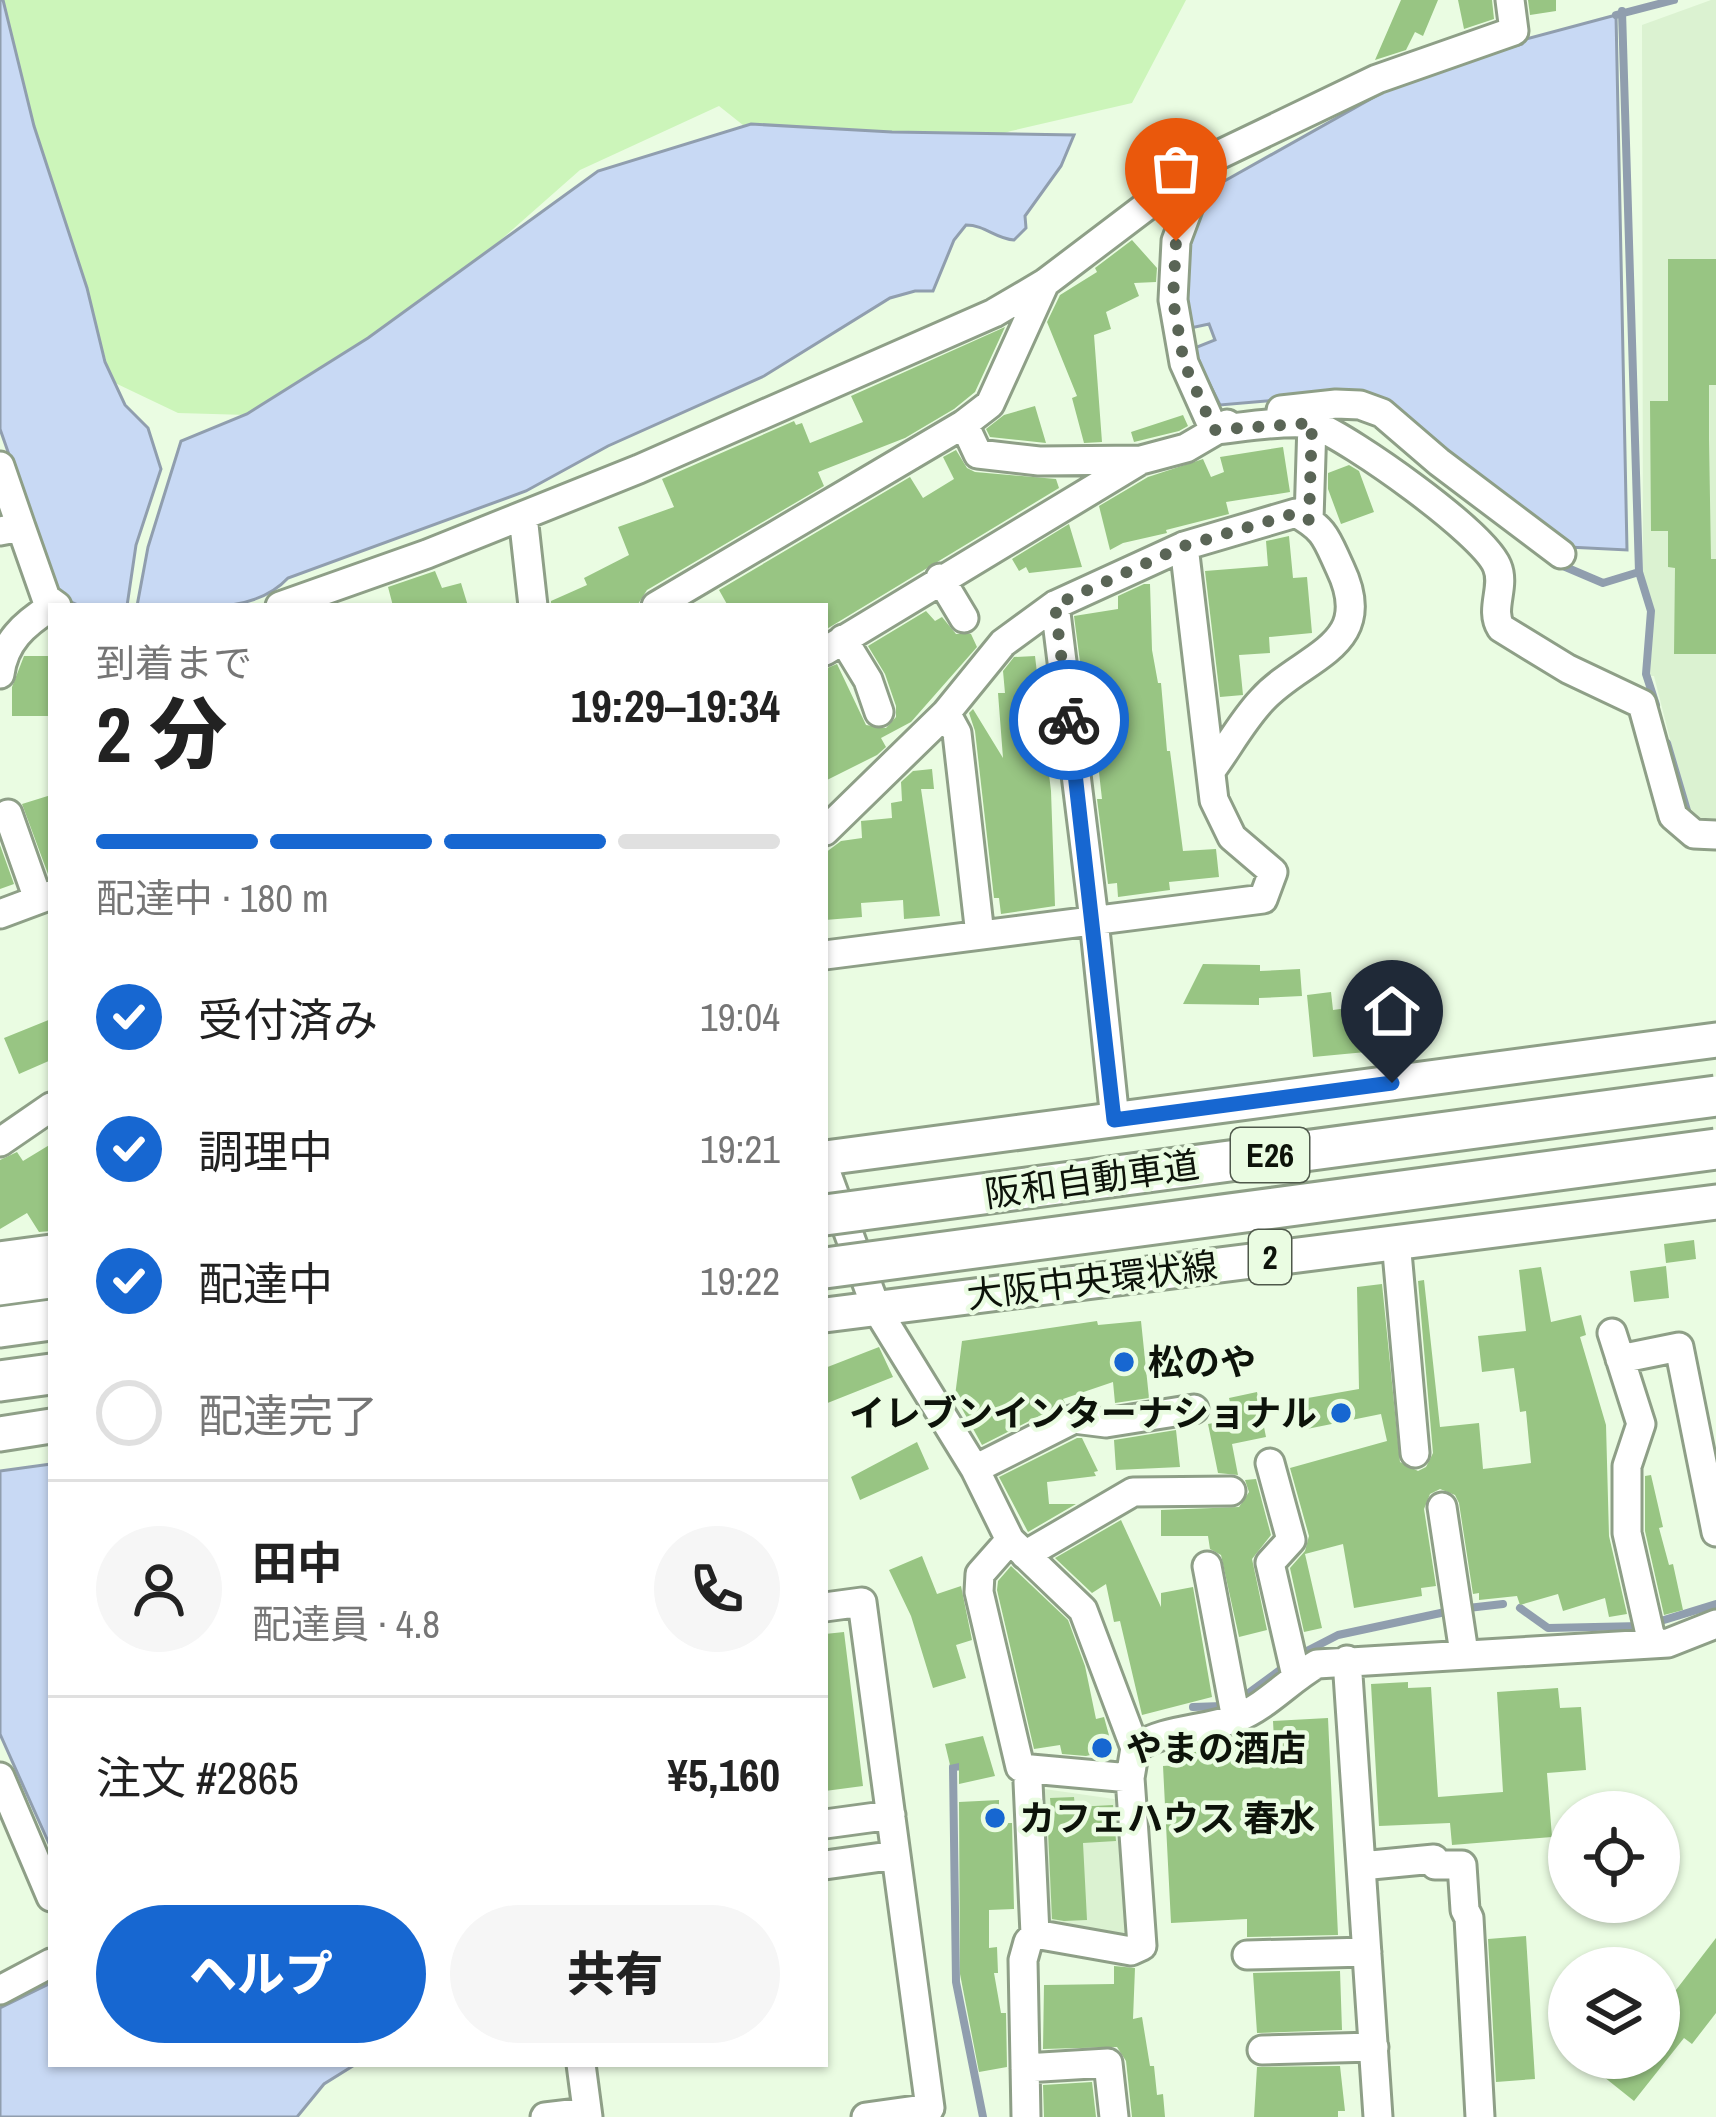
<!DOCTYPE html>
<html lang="ja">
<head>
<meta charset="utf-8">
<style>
	body { margin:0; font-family:"Archivo Narrow","Noto Sans JP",sans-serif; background:#f6f6f6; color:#222; height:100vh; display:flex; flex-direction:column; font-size:45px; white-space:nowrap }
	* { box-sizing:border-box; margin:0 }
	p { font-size:39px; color:#767676 }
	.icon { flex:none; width:66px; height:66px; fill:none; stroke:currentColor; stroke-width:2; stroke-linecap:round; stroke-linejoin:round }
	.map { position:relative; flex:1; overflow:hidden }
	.drawer { position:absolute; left:48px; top:603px; width:780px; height:1464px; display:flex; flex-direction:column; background:#fff; border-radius:0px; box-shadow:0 3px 9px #0004 }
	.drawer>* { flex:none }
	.tools { position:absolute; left:1548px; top:1791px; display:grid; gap:24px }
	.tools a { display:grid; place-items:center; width:132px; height:132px; border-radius:50%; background:#fff; box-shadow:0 3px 9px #0004; font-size:60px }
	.pin { position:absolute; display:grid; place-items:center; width:102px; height:102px; color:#fff; margin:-123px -51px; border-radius:50% 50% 50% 0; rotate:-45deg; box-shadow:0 0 12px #0007 }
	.pin .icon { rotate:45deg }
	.courier { position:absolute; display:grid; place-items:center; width:120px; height:120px; margin:-60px; border:9px solid #1767d1; border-radius:50%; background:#fff; color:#222; box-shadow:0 3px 15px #0007 }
	.head em { font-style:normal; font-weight:800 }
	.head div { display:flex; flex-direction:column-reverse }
	.head { display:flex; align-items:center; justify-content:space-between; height:204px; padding:0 48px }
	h1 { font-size:78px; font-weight:800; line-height:90px }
	.bar { display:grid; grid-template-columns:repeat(4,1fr); gap:18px 12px; align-content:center; height:144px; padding:0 48px }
	.bar i { height:15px; border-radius:9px; background:#e0e0e0 }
	.bar .on { background:#1767d1 }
	.bar p { grid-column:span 4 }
	.line { display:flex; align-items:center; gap:30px; padding:0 48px; border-top:3px solid #e0e0e0 }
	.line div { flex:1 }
	.round { display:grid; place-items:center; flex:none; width:126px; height:126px; border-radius:63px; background:#f6f6f6 }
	ol { padding:0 48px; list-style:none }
	li { display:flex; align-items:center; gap:36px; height:132px }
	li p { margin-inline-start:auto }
	li .icon { padding:12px; border-radius:50%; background:#1767d1; color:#fff; stroke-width:4 }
	li:last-child { color:#767676 }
	li i { width:66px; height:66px; border:6px solid #e0e0e0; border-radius:50% }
	.button { display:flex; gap:24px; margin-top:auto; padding:24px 48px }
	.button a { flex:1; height:138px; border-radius:72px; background:#1767d1; color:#fff; font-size:48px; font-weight:800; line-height:138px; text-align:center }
	.button a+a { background:#f6f6f6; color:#222 }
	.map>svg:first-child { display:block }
</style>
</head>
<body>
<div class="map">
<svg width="1716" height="2117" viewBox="0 0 1716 2117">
	<rect width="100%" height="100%" fill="#eafce2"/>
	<!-- built -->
	<path fill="#dbf2d1" d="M1711,0H1716V819L1700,818L1688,810L1654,676H1650L1654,610L1643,573L1642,25Z
		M1037,1788L1121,1800L1126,1939L1044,1926Z"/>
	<!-- green -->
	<path fill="#ccf5ba" d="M0,0H1186L1132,103L1011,131L888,167L783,157L719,106L580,170L384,343L279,416L178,413L113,382L66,235L8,87Z"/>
	<!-- water -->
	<path fill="#c8d9f4" stroke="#909eae" stroke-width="3" d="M0,0H3L34,126L87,288L105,362L125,405L148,428L161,469L136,545L127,606H80L59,597L0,429Z
		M1616,15L1627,550L1568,547L1348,394L1220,405L1192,349L1215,340L1209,324L1186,329C1185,274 1184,238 1212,188L1408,78L1522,44L1526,39Z
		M751,124L892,132L1074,135L1061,166L1025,216L1026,228L1014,240C996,239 985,225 966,225L954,240L933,291H915L890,298L764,376L608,446L526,491L288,578C252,617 186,606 137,606L148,547L181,441L247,414L368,338L598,171Z
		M51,1464V1848L0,1734V1471Z
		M51,1983V2064H356L324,2084L297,2117H0V2008Z"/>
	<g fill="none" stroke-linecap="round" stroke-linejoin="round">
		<!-- stream -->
		<path stroke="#909eae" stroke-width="8" d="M1622,11L1639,572
			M1616,15L1674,0
			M1556,563L1603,583L1639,572L1651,611L1646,674L1656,705
			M1667,743L1688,814
			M1468,1608L1503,1604
			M1520,1608L1548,1628L1641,1626
			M1664,1620L1716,1604
			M1303,1653L1338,1635L1450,1611
			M1246,1695L1280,1670
			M1193,1707L1222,1706
			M964,1766L953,1767L956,1982L983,2117"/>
	</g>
	<!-- building -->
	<path fill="#98c583" d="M1401,0H1438L1423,36L1415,32L1406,50L1375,60Z
		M1458,0H1492L1494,19L1464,29Z
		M1528,0H1556V11L1530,15Z
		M1132,240L1157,268L1156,282L1134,283L1139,296L1106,312L1111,329L1094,335L1102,442L1084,443L1072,398L1077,396L1047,322L1060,295L1097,272L1095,268Z
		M1668,259H1716V385H1709V439L1711,559H1716V654H1674L1675,568L1668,567V531H1651L1650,401H1668Z
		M1005,327L975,392L954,409L905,438L818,472L824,486L647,590L638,604L551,606V601L587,585L584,578L629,555L618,527L674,507L662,479L794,421L796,425L802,423L810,443L863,422L851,396Z
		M1035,406L1046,443L990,437L986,429L1004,415Z
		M1183,415L1188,426L1179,431L1134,442L1131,432Z
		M1283,447L1290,492L1226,502L1229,514L1166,530L1167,533L1123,543L1110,550L1099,506L1148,477L1203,459L1211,477L1224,472L1220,457Z
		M956,450L967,468L975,472L1056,479L1059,488L825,630V606H728L719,590L910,477L923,498L954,479L943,457Z
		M1349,465L1359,471L1374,512L1341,524L1328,489V473Z
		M1069,524L1082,567L1029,573L1026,567L1019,571L1012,559Z
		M1289,536L1293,578L1307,577L1312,633L1269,637L1270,653L1239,655L1243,695L1220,697L1205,571L1268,566L1266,541Z
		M435,571L442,588L461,583L468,606H393L388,587Z
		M1144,584H1150L1152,650L1158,683H1161L1167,751H1170L1183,851L1216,849L1219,877L1169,882L1170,890L1118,897L1117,883L1108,884L1097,799H1102L1095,737L1090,738L1074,616L1118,609V596Z
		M926,611L935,621L942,617L956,634H971L977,647L911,722L881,738L886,747L877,755L825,781V669L837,664L866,725L886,728L896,717V706L885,674L868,646Z
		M24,656H51V716H12V687Z
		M1035,656L1051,791L1055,906L1001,914L999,898H994L975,731L969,713L973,709L1003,758L998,693H1005L1003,671L1014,657Z
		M932,769L934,789H921L940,916L904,919L903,900L861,903L862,917L825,920V853L841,841L862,838L861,821L892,818L891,803L902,801L901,782L913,771Z
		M51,795V873L48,874L22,804Z
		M0,845L14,884L0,889Z
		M1203,964L1260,965V971L1300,969L1302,996L1259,998V1005L1183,1004Z
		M1331,992L1333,1010L1362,1006L1366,1052L1313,1057L1307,995Z
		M51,1019V1060L19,1074L4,1038Z
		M51,1144V1231L39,1232L27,1213L0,1229V1160L17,1152L23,1161Z
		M1694,1240L1696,1259L1666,1263L1664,1244Z
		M1666,1266L1669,1298L1634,1302L1630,1271Z
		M1541,1267L1551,1322L1581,1315L1586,1335L1580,1337L1606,1425L1609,1536L1627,1614L1609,1617L1605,1598L1563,1611L1558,1594L1520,1605L1517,1596L1479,1600V1593L1473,1594L1459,1503L1455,1495L1440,1489L1430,1494L1424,1509L1436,1586L1421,1588L1422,1596L1354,1608L1343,1544L1305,1554L1322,1628L1304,1632L1290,1568L1305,1551L1309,1536L1290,1468L1387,1441L1381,1414L1307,1429L1302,1399L1359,1389L1357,1287L1382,1284L1400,1462L1418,1471L1426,1467L1433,1453L1418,1281L1424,1280L1440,1427L1479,1423L1483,1469L1531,1463L1526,1411L1520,1412L1514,1368L1482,1372L1478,1336L1526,1331L1519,1270Z
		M1097,1321L1098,1325L1141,1321L1149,1398L1115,1403L1113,1382L1063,1399L1065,1403L982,1445L955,1396L962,1341Z
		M879,1347L893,1377L825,1404V1368Z
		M1257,1392L1266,1437L1232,1444L1238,1475L1218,1473L1208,1424L1234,1419L1229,1398Z
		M1176,1430L1180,1467L1116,1470L1114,1440Z
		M1077,1438H1082L1098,1471L1094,1472L1096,1476L1047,1482L1049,1504H1076L1028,1532L999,1477Z
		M917,1442L929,1469L860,1500L851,1477Z
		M1651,1475L1663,1527L1659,1528L1669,1565L1673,1564L1683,1610L1664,1615L1645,1531V1476Z
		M1256,1479L1271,1535L1252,1559L1267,1630L1239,1637L1221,1555L1210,1549L1208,1536H1161V1510L1239,1507L1249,1492L1245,1480Z
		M1121,1520L1161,1607V1593L1193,1587L1212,1697L1142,1715L1120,1621L1114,1622L1106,1584L1092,1593L1055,1558Z
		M922,1556L937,1594L961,1586L972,1640L956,1645L966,1678L933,1688L911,1616L889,1570Z
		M1011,1566L1068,1620L1085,1666L1096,1719L1104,1717L1113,1750L1086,1756L1062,1754L1060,1745L1034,1749L997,1590L998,1581Z
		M844,1632L863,1786L825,1791V1634Z
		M1408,1682V1688L1431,1687L1438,1797L1503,1792L1497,1692L1558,1688L1560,1708L1581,1707L1586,1770L1547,1773L1552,1837L1452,1845L1450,1823L1379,1826L1371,1684Z
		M1328,1718L1338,1935L1247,1937V1919L1171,1923L1163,1766L1177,1765V1753L1230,1750V1742L1274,1740L1273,1721Z
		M983,1736L995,1776L959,1784V1763L950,1765L945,1744Z
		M1074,1797L1075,1807L1113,1805L1116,1841L1083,1843L1087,1920L1064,1921L1052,1919L1047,1808H1051L1050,1798Z
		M999,1800V1823H1012L1014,1909L989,1910V1948L997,1947L998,1973H994L1001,2013H1006L1007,2067L979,2072L960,1974L959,1802Z
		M1526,1936L1535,2079L1496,2082L1488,1939Z
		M1716,1938V2013L1692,2044L1684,2038L1634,2101L1604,2077L1619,2058H1659V2012Z
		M1114,1966L1135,1968L1133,2019L1142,2017L1150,2066H1154L1157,2095L1163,2094L1165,2117H1132L1126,2061L1117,2047L1043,2049L1044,1985L1114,1984Z
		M1340,1971L1342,2030L1257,2033L1253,1973Z
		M1340,2066L1345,2111H1338V2117H1254L1257,2067Z
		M1092,2082L1096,2117H1044L1043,2085Z"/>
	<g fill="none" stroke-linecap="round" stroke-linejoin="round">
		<!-- minor casing -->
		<g stroke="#8e9f87" stroke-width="33">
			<path id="minor" d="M1510,0L1514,31L1377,79L1206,161L1176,241L1173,300L1184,363L1214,430C1238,428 1295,418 1315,425C1351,439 1483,532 1497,566C1506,587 1489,609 1501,628L1568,669L1642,704L1673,816L1694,834L1716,835
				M1281,410L1336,404L1360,405L1382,413L1439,462L1561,554
				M964,424L978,454L1039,461L1141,460
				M0,466L21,527
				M523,516L533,606
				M1309,520L1312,423
				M0,531L21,527L46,598L57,606
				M940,578L964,618
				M1055,605L1094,920L1115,1120
				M280,606L427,554L639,469L994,313L1045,283L1206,161
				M656,606L964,424L990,404L1045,283
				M843,639L868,680L879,712
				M825,651L1141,460L1186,448L1227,424
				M0,674C4,642 24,624 51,607
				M946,713L957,733L980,935
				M8,814L38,899
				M825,831L946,713L1003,643L1055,605L1184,546L1296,513C1326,530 1326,538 1340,568C1378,647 1303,655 1262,700C1243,720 1229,746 1213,768
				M0,914L51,895
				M825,955L1263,899L1273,872L1232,837L1214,800L1184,546
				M0,1142L51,1107
				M825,1169L876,1308L975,1469L1010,1540L1083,1610L1135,1748L1130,1778L1031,1769L1028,1782L1035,1934L1028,1942L1023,1960L1026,2117
				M1396,1241L1415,1453
				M1612,1333L1641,1424L1627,1466V1533L1652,1643
				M1620,1359L1679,1347L1716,1532
				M1270,1463L1291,1540L1270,1563L1296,1676
				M975,1469L1074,1419L1106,1423L1194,1409
				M1442,1507L1464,1653
				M1010,1540L980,1574L979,1592L1020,1767L1031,1769
				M1025,1555L1133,1492L1231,1491
				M1207,1566L1236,1719
				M825,1607L862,1602L896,1855
				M1347,1660L1378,2117
				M1135,1748C1166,1728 1203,1731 1237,1718C1267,1706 1289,1680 1317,1664L1668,1643L1716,1624
				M0,1777L51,1897
				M825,1824L891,1815
				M825,1865L896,1855L930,2108L866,2117
				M1361,1866L1434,1859L1435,1865H1462L1465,1910L1469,1918L1480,2117
				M1035,1934L1131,1951L1142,1946L1130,1778
				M1247,1955L1367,1952
				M0,1990L51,1963
				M1262,2050L1374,2047
				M581,2064L588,2117
				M1025,2068L1108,2063L1114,2117
				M545,2117L587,2112"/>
		</g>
		<!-- major casing -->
		<g stroke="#8e9f87" stroke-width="39">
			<path id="major" d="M825,1158L1716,1040
				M0,1259L51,1252
				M0,1288L51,1281
				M825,1315L1716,1202
				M0,1434L51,1426"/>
		</g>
		<!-- highway casing -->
		<g stroke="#8e9f87" stroke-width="45">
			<path id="highway" d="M0,1327L51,1320
				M0,1381L51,1374"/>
		</g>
		<!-- minor -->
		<use href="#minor" stroke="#fff" stroke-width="27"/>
		<!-- major -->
		<use href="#major" stroke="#fff" stroke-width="33"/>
		<!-- highway -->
		<use href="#highway" stroke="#fff" stroke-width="39"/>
		<!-- highway-bridge casing -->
		<g stroke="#8e9f87" stroke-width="45" stroke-linecap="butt">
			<path id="highway-bridge" d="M825,1215L1716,1096
				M825,1268L1716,1149"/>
		</g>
		<!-- highway-bridge -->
		<use href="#highway-bridge" stroke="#fff" stroke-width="39"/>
	</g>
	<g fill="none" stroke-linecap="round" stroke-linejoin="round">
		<!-- done -->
		<path stroke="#5a6556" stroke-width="12" stroke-dasharray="0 21.6" d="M1069,720L1055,605L1184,546L1296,513L1309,520L1312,423L1214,430L1184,363L1173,300L1176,241"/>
		<!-- route -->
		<path stroke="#1767d1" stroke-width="15" d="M1069,720L1114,1120L1392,1083"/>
	</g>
	<!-- markers -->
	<g fill="#1767d1" stroke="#eafce2" stroke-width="4.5">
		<circle cx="1124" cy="1362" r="12"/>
		<circle cx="1341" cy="1413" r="12"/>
		<circle cx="1102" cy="1748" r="12"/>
		<circle cx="995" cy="1818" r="12"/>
	</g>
	<g text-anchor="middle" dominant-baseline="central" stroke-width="9" stroke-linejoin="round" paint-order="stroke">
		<!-- shield labels -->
		<g fill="#eafce2" stroke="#4f594b" stroke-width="3">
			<rect x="1231" y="1128" width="78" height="54" rx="9"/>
			<rect x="1249" y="1230" width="42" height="54" rx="9"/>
		</g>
		<g font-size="33" font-weight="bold" fill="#0d130a">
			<text x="1270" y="1155">E26</text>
			<text x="1270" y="1257">2</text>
		</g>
		<!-- street labels -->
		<g font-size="36" fill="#0d130a" stroke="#eafce2">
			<text transform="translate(1092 1179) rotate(-8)">阪和自動車道</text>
			<text transform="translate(1092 1280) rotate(-7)">大阪中央環状線</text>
		</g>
		<!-- poi labels -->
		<g font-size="36" font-weight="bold" fill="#0d130a" stroke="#eafce2" text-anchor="start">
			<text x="1148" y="1362">松のや</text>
			<text x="1317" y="1413" text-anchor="end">イレブンインターナショナル</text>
			<text x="1126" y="1748">やまの酒店</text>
			<text x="1019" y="1818">カフェハウス 春水</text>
		</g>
	</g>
</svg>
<div class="tools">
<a><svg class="icon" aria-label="locate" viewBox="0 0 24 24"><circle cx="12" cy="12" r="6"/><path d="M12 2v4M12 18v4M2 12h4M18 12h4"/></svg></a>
<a><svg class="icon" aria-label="layers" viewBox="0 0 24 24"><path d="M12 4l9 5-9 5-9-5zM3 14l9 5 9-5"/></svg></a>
</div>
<div class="pin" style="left:1176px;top:241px;background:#ea580c"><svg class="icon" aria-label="bag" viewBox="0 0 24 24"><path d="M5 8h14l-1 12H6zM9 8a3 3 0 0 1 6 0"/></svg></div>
<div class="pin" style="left:1392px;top:1083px;background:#1f2937"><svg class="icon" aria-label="home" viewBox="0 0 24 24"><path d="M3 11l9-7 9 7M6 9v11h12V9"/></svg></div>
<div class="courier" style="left:1069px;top:720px"><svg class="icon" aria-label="bike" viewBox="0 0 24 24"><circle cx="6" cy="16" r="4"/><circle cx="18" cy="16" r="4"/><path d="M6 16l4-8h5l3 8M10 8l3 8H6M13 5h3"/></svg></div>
<section class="drawer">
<div class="head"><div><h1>2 分</h1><p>到着まで</p></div><em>19:29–19:34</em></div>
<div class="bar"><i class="on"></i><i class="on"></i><i class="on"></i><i></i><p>配達中 · 180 m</p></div>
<ol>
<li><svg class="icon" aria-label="check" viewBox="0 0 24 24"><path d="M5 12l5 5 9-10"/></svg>受付済み<p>19:04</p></li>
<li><svg class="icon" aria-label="check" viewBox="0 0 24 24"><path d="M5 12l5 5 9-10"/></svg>調理中<p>19:21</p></li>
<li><svg class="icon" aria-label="check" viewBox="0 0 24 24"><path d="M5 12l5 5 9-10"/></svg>配達中<p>19:22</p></li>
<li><i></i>配達完了</li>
</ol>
<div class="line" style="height:216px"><a class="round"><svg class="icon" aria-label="person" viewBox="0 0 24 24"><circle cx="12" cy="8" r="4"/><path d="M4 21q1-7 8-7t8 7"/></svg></a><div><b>田中</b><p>配達員 · 4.8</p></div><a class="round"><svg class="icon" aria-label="phone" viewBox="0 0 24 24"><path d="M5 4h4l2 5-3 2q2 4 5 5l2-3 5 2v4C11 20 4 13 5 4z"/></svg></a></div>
<div class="line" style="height:156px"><div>注文 #2865</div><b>¥5,160</b></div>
<div class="button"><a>ヘルプ</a><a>共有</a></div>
</section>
</div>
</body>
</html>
